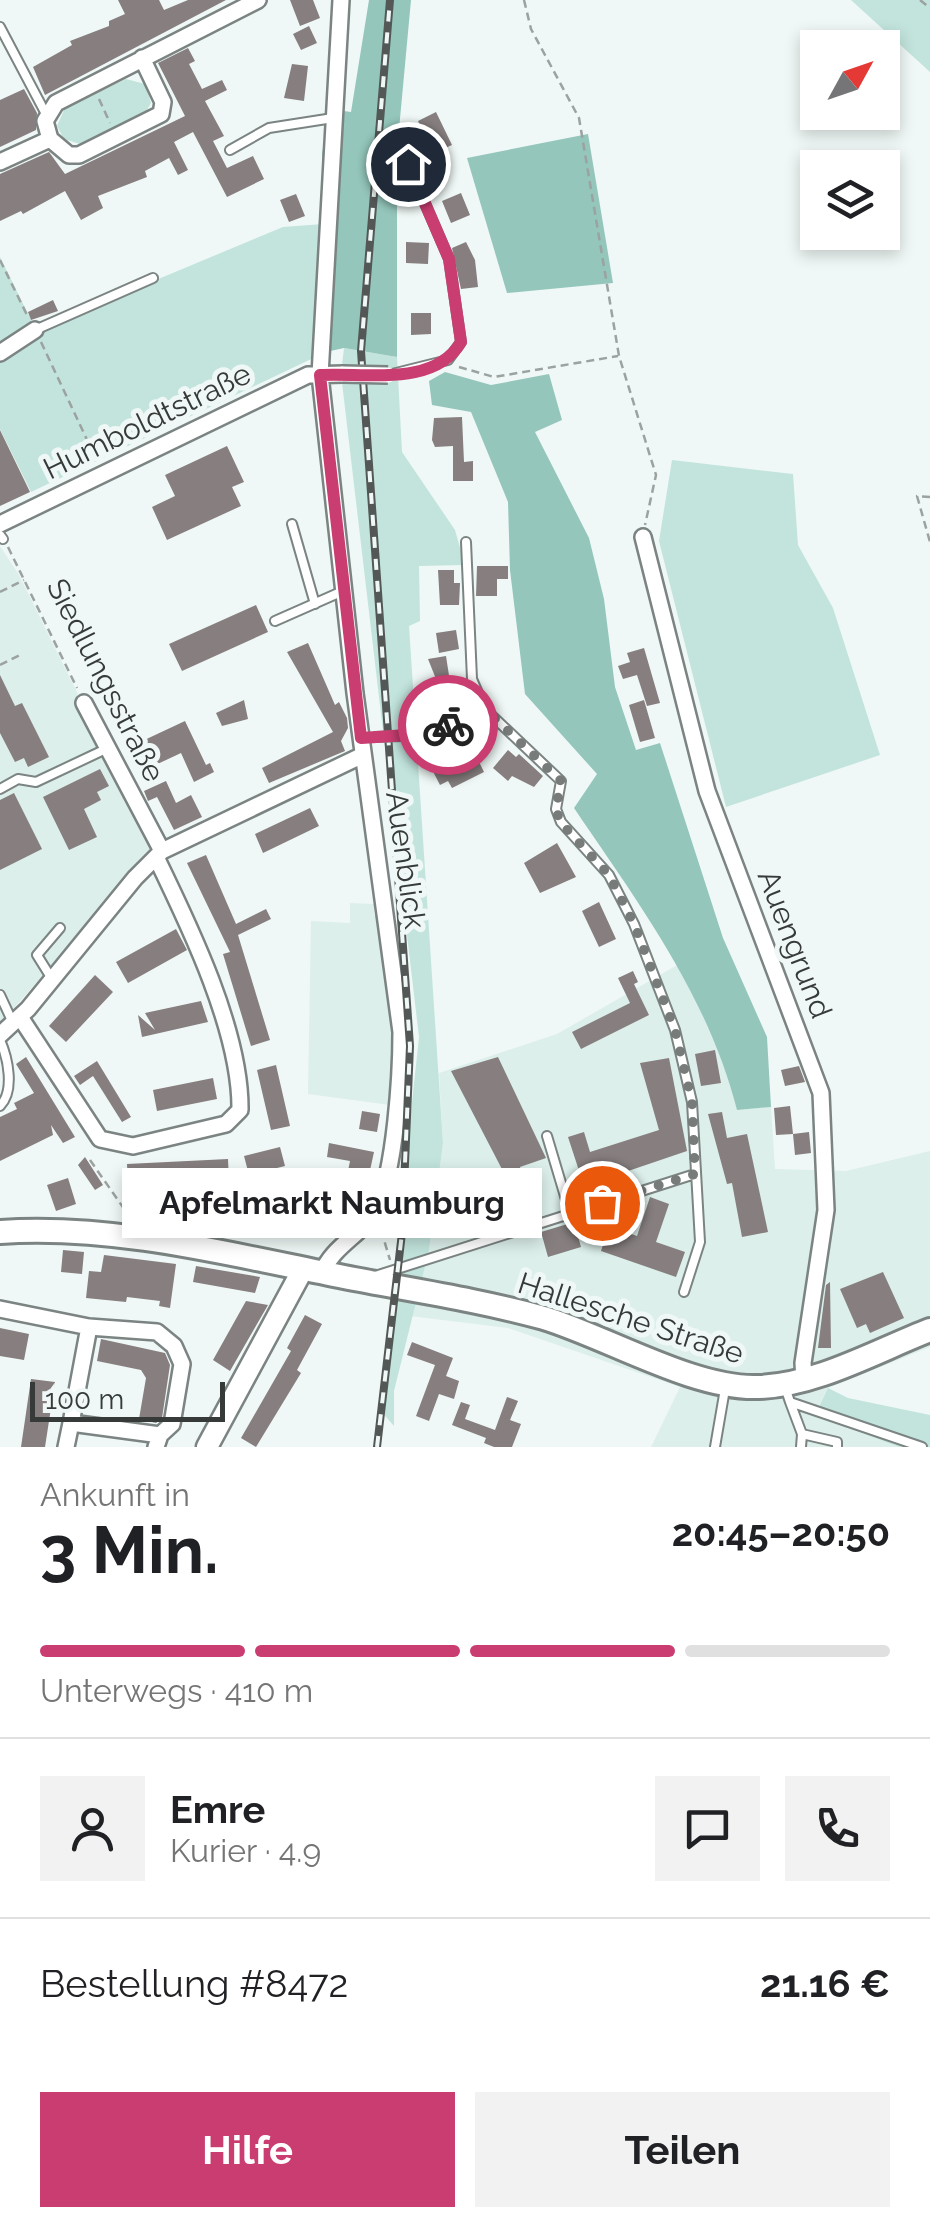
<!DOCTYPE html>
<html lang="de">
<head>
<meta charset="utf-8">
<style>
	body { margin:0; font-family:Raleway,sans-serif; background:#f2f2f2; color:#202124; height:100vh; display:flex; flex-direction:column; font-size:38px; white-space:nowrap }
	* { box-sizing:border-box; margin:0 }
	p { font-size:32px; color:#757577 }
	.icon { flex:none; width:55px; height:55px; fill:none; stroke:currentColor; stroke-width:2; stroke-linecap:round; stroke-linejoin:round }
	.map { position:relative; height:1447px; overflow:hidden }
	.sheet { display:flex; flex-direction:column; background:#fff; flex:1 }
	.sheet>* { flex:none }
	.needle { width:65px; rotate:50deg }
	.controls { position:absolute; left:800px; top:30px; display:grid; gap:20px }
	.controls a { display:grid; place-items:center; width:100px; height:100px; border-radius:0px; background:#fff; box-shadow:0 5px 15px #0003; font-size:50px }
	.scale { position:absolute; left:30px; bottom:25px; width:195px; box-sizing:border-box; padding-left:10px; border:5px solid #363a39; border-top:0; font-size:28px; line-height:35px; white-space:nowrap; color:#363a39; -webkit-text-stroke:8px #eff8f6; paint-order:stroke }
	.pin { position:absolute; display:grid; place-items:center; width:85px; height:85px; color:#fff; margin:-42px; border:5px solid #fff; border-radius:50%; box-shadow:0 2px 10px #0007 }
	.courier { position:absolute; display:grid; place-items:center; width:100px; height:100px; margin:-50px; border:8px solid #c93d70; border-radius:50%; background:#fff; color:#222; box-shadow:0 2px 12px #0007 }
	.bubble { position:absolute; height:70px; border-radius:0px; background:#fff; box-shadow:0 5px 15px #0003; font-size:32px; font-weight:700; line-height:70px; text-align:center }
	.head em { font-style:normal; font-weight:700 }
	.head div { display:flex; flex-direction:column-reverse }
	.head { display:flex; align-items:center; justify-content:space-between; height:170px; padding:0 40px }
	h1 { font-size:65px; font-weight:700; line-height:75px }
	.bar { display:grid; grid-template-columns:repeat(4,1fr); gap:15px 10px; align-content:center; height:120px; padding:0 40px }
	.bar i { height:12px; border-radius:8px; background:#e0e0e0 }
	.bar .active { background:#c93d70 }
	.bar p { grid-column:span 4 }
	.line { display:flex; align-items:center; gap:25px; padding:0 40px; border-top:2px solid #e0e0e0 }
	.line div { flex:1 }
	.round { display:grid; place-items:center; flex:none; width:105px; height:105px; border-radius:0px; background:#f2f2f2 }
	.cta { display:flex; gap:20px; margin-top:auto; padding:20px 40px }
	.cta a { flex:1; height:115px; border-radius:0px; background:#c93d70; color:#fff; font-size:40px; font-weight:700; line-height:115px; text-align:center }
	.cta a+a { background:#f2f2f2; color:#202124 }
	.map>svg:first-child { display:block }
</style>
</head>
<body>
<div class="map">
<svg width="930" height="1447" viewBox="0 0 930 1447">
	<rect width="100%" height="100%" fill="#eff8f6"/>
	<!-- built -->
	<path fill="#dcefea" d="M0,546L19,575L151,842L149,854L0,1024Z
		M350,903L374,904V915H381L397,1049L390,1105L308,1094L311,921L350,923Z
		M679,964L725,1062L737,1110L771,1107L775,1169L846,1171L930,1151V1347L828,1388L815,1414L899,1447H651L680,1387L508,1328L410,1316L429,1250L443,1143L439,1073L557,1034Z"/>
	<!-- green -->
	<path fill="#c2e4dc" d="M851,0H930V72Z
		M126,79L145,84L151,103L144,115L83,145L64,139L57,126L65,108Z
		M323,224L326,352L31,492L0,429V257L36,330L283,227Z
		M344,348L397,357L402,452L455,530L465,565L419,566L420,621L409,626L443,1143L429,1250L394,1391V1426L379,1409L419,1037L341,374Z
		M672,460L793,474L798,545L833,608L880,755L726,807L659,541Z
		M828,1388L848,1398L930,1415V1447H899L815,1415Z"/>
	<!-- forest -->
	<path fill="#94c6bb" d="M369,0H411L397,151V357L344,348L326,352L322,154L330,109L351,112Z
		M588,134L613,283L507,293L467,158Z
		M445,372L491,385L549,374L562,420L535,432L589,538L604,599L615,687L636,750L660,743L723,938L767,1037L771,1107L737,1110C708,996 639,904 574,808L597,774L525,694L510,570L508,502L471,412L432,405L429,381Z"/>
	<!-- building -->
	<path fill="#867e7f" d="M118,0H159L164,10L188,0H226L45,95L33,67L72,45L70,41L109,26V21L125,14Z
		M290,0H313L320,18L300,26Z
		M309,26L317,43L301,50L293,34Z
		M188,48L195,61L189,64L202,89L222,80L227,90L205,101L224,136L213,141L227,168L253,156L264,179L227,197L193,132L174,142L188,170L178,175L169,158L145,171L147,177L98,196L103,208L81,220L65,191L23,214L21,211L0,221V174L49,152L65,174L185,116L158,63Z
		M292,64L308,66L304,101L284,98Z
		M24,89L37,113L36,130L0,147V100Z
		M436,112L452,145L441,150L440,146L432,150L418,121Z
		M461,193L470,215L451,223L442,201Z
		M296,194L305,216L289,222L280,200Z
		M406,242L429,243L428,264L406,263Z
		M466,242L475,260L478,287L461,289L452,248Z
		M53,300L58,311L31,320L28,312Z
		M411,313H431V334L411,335Z
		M462,417L464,462L473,461V481H453V446L435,447L432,440L434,418Z
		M0,430L30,492L0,506Z
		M227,446L244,482L232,487L241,506L167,540L152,507L175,496L165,475Z
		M477,566H508V579H497V596H476Z
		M438,570H454V583H460L459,605H440Z
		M256,605L268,632L182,671L169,644Z
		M456,630L459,649L439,653L436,633Z
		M308,643L335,705L339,702L347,718L348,728L341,741L345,751L269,783L262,768L333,732L287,652Z
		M644,648L660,703L647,706L637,675L623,679L618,666L630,662L627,653Z
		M446,656L450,682L462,678L470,702L448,709L428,659Z
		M0,675L15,706L22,703L49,757L28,767L24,758L15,762L0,733Z
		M244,700L248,719L222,726L216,713Z
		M644,700L655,738L640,742L629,705Z
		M185,721L206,765L210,763L214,772L194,782L181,753L149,768L138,743Z
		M465,733L484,772L452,788L448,781L440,785L424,754Z
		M508,750L516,757L519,754L543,776L534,787L512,776L508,781L493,768Z
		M100,769L109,786L97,792L101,800L84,809L97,837L69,850L43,797Z
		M166,781L176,803L191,795L202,817L174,830L157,797L148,801L144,791Z
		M14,793L42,849L0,870V800Z
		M310,808L319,826L263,853L255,834Z
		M557,843L576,877L540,893L524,863Z
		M206,855L236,924L266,909L271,919L238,935L270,1040L251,1046L223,954L230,952L187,863Z
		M599,902L616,939L599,947L582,911Z
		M176,929L187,950L128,983L116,962Z
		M633,971L638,982L634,984L649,1015L581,1049L572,1032L630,1003L618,978Z
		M95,975L113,992L66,1042L49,1026Z
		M201,1001L208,1022L142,1037L138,1015L155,1030L145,1013Z
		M715,1050L721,1083L701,1086L695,1054Z
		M26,1057L75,1137L63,1143L51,1125L53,1135L0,1161V1117L17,1109L14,1103L34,1093L16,1064Z
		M498,1057L546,1158L520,1167L531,1204L495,1215L484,1181L505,1175L451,1071Z
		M669,1058L687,1151L584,1186L568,1137L584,1132L590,1152L659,1130L640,1063Z
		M97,1061L131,1117L122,1122L93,1076L80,1085L74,1076Z
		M276,1065L290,1126L271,1130L257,1070Z
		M799,1066L805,1082L785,1086L781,1070Z
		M213,1078L217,1099L157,1111L153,1090Z
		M790,1106L793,1134L776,1135L774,1108Z
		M362,1111L380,1114L377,1132L359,1129Z
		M722,1112L727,1138L747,1134L768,1232L742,1237L732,1183L727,1184L708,1114Z
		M809,1132L811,1153L795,1155L793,1134Z
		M329,1143L374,1152L369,1175L348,1171L350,1161L327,1157Z
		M280,1147L285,1166L249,1175L244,1156Z
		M85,1157L103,1185L95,1190L78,1165Z
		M228,1159L229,1181L128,1185L127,1164Z
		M68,1178L76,1204L56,1211L47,1185Z
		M650,1197L669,1204L656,1242L685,1252L676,1277L601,1251L609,1226L637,1236Z
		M574,1222L581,1247L548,1257L541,1232Z
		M63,1250L84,1252L82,1274L61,1272Z
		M104,1255L176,1264L170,1308L159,1306L160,1301L127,1297L126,1302L86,1298L89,1271L101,1272Z
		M196,1266L260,1277L255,1293L193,1282Z
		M883,1272L904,1318L870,1333L866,1324L857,1328L840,1289Z
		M830,1282L831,1348H818L826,1285Z
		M246,1301L268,1305L230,1371L213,1360Z
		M305,1315L322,1324L297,1370L301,1373L256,1447L241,1438L291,1351L287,1348Z
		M0,1328L29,1334L24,1360L0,1356Z
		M101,1339L165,1353L170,1365L162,1418L156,1423L139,1419L146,1378L141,1370L97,1361Z
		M412,1342L453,1358L446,1376L459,1381L454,1399L439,1394L429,1421L416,1416L435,1365L407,1355Z
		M31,1379L55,1382L45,1447H21Z
		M507,1397L518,1401L510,1420L521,1424L512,1447H494L484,1443L486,1438L452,1425L461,1402L470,1405L465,1419L495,1430Z"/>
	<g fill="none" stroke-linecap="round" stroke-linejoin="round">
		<!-- service casing -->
		<g stroke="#7b8482" stroke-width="12">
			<path id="service" d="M0,27L47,116
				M230,150L269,128L333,118
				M35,330L153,278
				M388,375L448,360L461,342L449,259L408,164
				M292,524L315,604
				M0,535L3,539
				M466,542L472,679L485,709L561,781L556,809L561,822L609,875L634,924L675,1030L692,1102L700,1242L684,1292
				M275,621L343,591
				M405,736L451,724L485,709
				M0,789L18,779L36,782L108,748
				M52,979L37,955L60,928
				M0,995L13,1023
				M0,1040C8,1058 15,1091 0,1106
				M547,1136L570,1213
				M372,1277L695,1174
				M785,1387L790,1402L922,1447
				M790,1402L802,1434L801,1447
				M802,1434L837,1442V1447
				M715,1447L725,1389"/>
		</g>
		<!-- minor casing -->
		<g stroke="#7b8482" stroke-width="20">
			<path id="minor" d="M50,139L45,121L56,103L258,0
				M0,162L50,139L69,155H79L161,114L163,102L142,58
				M0,353L35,330
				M0,524L308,375L343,374
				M643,537L707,791L821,1093L826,1210L803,1363L804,1379
				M84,703L162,851
				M20,1017L100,1139L133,1146L226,1124L240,1110C241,1032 190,927 156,857
				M0,1035L28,1009L135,878L162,851L363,755
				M322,1273C333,1245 364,1234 377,1208C395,1170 401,1076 401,1032L355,693L320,375L341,0
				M0,1309L89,1327L157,1332L174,1346L182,1364L172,1424L160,1435L156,1447
				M71,1423L89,1327
				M66,1447L71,1423L160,1435"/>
		</g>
		<!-- tertiary casing -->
		<g stroke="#7b8482" stroke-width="25">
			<path id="tertiary" d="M207,1447L303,1269"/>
		</g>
		<!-- secondary casing -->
		<g stroke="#7b8482" stroke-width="28">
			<path id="secondary" d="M0,1232C114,1224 233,1255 344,1277C411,1290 479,1300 544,1318C607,1337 695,1390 759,1387C817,1385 876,1351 930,1330"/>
		</g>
		<!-- path -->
		<path stroke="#9ba2a0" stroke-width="2.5" stroke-dasharray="8 5" stroke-linecap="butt" d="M524,0L531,29L579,118L619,356L656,475L645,525
			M920,0L930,8
			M99,99L110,123
			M0,260L28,317
			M41,342L97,461
			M459,367L494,377L618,356
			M930,497L917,496L930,542
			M8,547L77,688
			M0,592L24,580
			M0,665L20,655
			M90,1160L127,1213
			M381,1230L390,1260"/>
		<!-- service -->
		<use href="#service" stroke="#fff" stroke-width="8"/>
		<!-- minor -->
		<use href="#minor" stroke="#fff" stroke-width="15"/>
		<!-- tertiary -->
		<use href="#tertiary" stroke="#fff" stroke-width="20"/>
		<!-- secondary -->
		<use href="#secondary" stroke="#fff" stroke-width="22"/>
		<!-- rail casing -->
		<g stroke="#535857" stroke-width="8">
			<path id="rail" d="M377,1447L402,1233L410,1046L361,351L390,0"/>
		</g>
		<!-- rail -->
		<use href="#rail" stroke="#eff8f6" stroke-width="4" stroke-dasharray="11" stroke-linecap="butt"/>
		<!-- service-bridge casing -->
		<g stroke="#7b8482" stroke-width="12" stroke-linecap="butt">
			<path id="service-bridge" d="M374,737L405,736"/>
		</g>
		<!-- minor-bridge casing -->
		<g stroke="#7b8482" stroke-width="20" stroke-linecap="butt">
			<path id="minor-bridge" d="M343,374L388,375"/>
		</g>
		<!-- service-bridge -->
		<use href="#service-bridge" stroke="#fff" stroke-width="8"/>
		<!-- minor-bridge -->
		<use href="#minor-bridge" stroke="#fff" stroke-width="15"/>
	</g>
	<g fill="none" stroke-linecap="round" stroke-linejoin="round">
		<!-- done -->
		<path stroke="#777c7b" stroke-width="10" stroke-dasharray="0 18" d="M448,725L485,709L561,781L556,809L560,822L609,875L634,924L675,1030L692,1102L695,1174L602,1203"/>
		<!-- route -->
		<path stroke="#c93d70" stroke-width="12" d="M408,164L449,259L461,342C434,388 364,372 320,375L361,738L423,734L448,725"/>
	</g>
	<g text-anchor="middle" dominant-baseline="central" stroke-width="10" stroke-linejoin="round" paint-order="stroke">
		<!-- street labels -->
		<g font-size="30" fill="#363a39" stroke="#eff8f6">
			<text transform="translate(147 421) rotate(-26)">Humboldtstraße</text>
			<text transform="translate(106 680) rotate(63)">Siedlungsstraße</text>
			<text transform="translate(406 860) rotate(82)">Auenblick</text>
			<text transform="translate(795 944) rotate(69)">Auengrund</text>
			<text transform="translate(631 1318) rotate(18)">Hallesche Straße</text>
		</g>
	</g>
</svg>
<div class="controls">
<a><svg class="needle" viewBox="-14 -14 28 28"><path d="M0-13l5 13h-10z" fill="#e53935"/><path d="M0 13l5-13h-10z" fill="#757577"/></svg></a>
<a><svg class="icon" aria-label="layers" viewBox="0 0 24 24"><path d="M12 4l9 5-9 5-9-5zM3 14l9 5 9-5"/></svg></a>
</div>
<div class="scale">100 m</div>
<div class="pin" style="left:602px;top:1203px;background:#ea580c"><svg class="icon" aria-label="bag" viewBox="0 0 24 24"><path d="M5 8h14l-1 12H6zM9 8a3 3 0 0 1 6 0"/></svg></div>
<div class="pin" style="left:408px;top:164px;background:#1f2937"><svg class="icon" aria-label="home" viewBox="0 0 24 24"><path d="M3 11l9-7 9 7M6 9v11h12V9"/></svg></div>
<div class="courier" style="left:448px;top:725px"><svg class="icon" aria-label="bike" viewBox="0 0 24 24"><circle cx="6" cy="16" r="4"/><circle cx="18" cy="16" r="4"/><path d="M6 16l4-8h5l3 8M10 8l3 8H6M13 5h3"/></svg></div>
<div class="bubble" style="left:122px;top:1168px;width:420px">Apfelmarkt Naumburg</div>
</div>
<section class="sheet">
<div class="head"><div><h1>3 Min.</h1><p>Ankunft in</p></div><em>20:45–20:50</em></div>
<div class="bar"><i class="active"></i><i class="active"></i><i class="active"></i><i></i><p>Unterwegs · 410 m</p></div>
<div class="line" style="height:180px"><a class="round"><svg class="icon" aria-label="person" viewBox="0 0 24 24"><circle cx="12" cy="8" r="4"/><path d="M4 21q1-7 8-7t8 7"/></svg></a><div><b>Emre</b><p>Kurier · 4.9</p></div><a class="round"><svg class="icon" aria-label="chat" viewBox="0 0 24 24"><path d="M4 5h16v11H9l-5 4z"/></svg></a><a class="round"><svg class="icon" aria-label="phone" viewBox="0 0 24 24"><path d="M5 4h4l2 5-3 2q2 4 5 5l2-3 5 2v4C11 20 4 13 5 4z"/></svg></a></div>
<div class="line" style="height:130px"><div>Bestellung #8472</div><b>21.16 €</b></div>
<div class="cta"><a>Hilfe</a><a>Teilen</a></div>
</section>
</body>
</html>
